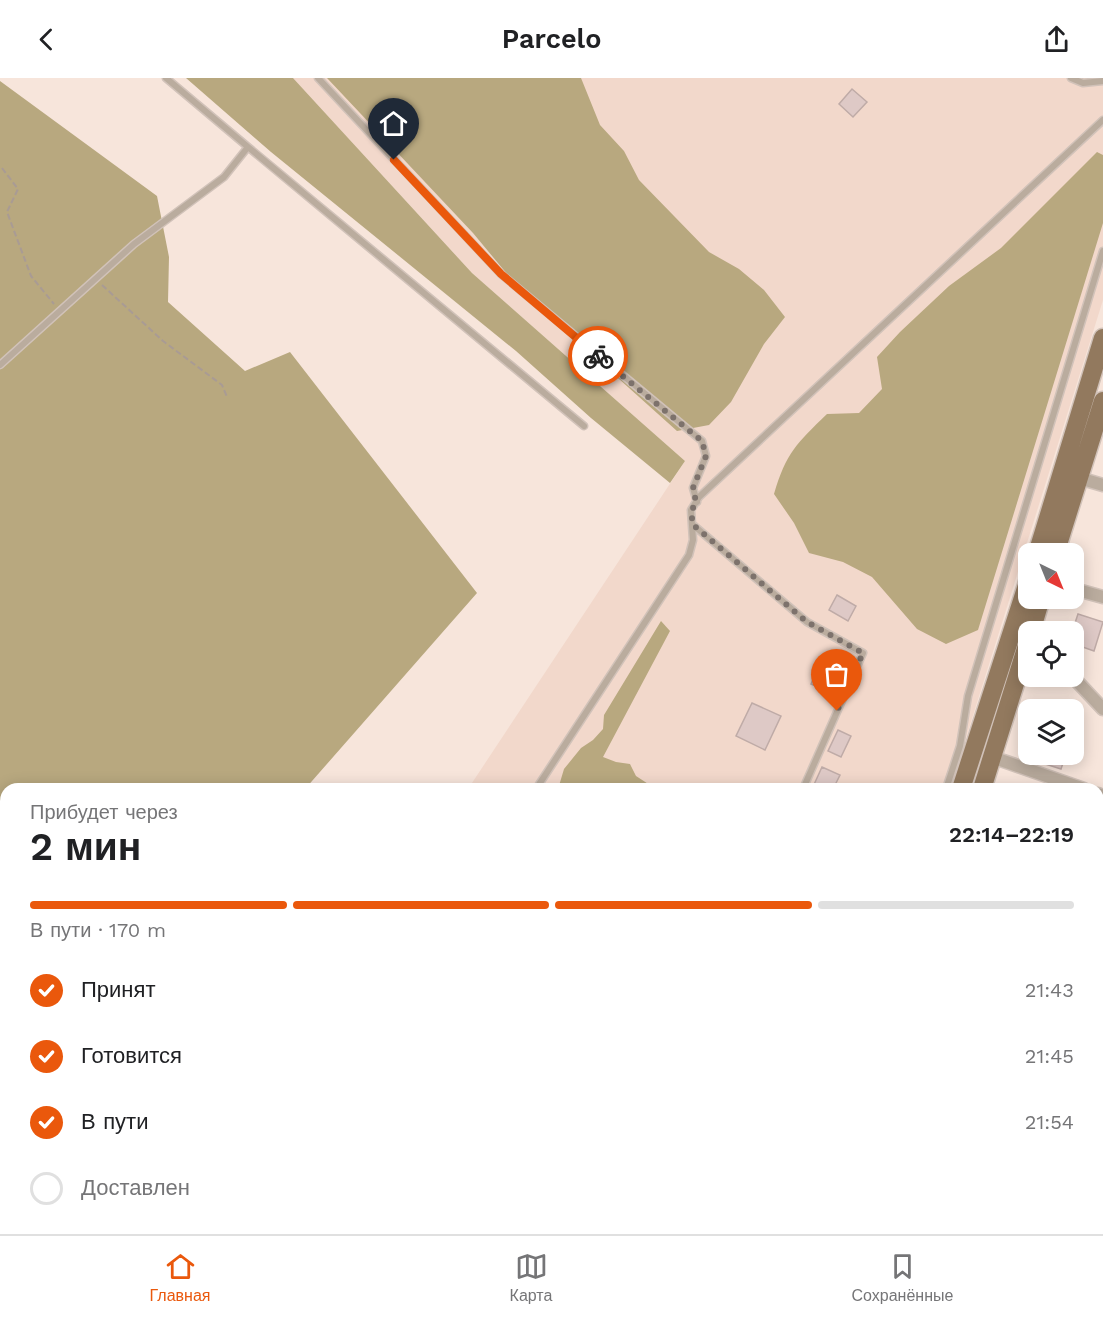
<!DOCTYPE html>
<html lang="ru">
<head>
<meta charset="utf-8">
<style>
	body { margin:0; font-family:"Work Sans",sans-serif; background:#f6f6f6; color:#202124; height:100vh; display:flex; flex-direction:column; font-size:22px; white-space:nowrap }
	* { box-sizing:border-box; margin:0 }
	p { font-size:20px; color:#757577 }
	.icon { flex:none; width:33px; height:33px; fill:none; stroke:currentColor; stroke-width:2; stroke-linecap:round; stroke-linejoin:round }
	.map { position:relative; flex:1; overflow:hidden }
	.drawer { position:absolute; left:0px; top:705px; width:1104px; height:452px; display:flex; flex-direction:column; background:#fff; border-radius:18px 18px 0 0; box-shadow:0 3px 15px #0003 }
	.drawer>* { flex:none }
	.needle { width:39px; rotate:137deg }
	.fabs { position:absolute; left:1018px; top:465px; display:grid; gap:12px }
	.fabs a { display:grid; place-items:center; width:66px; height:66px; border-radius:12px; background:#fff; box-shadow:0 3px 15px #0003; font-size:30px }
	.pin { position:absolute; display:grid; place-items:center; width:51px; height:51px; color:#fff; margin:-62px -26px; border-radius:50% 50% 50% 0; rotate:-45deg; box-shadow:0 0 6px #0007 }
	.pin .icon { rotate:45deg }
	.courier { position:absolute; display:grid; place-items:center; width:60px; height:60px; margin:-30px; border:4px solid #ea580c; border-radius:50%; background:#fff; color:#222; box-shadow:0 2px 8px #0007 }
	.head em { font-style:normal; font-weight:600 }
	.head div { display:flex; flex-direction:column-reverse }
	.head { display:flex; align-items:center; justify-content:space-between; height:102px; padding:0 30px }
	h1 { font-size:39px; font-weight:600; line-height:45px }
	.bar { display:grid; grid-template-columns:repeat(4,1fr); gap:9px 6px; align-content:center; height:72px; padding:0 30px }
	.bar i { height:8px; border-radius:4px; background:#e0e0e0 }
	.bar .on { background:#ea580c }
	.bar p { grid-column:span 4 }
	ol { padding:0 30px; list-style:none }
	li { display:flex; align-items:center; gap:18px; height:66px }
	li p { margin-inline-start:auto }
	li .icon { padding:6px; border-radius:50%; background:#ea580c; color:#fff; stroke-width:4 }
	li:last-child { color:#757577 }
	li i { width:33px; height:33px; border:3px solid #e0e0e0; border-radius:50% }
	header { display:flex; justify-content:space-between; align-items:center; height:78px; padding:0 30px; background:#fff; font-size:27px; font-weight:600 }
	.menu { display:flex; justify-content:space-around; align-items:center; height:84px; border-top:2px solid #e0e0e0; background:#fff; font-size:16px; color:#757577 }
	.menu a { display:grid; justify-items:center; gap:3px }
	.menu .on { color:#ea580c }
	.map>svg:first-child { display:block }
</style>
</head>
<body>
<header><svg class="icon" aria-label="back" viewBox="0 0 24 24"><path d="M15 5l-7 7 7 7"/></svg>Parcelo<svg class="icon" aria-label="share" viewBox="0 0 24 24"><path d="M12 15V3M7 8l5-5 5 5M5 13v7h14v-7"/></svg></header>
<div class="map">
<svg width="1103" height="1156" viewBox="0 0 1103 1156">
	<rect width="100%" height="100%" fill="#f7e5db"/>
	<!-- built -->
	<path fill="#f2d8cb" d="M293,0H1103V222L950,711H468L685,383L472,195Z
		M1098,847L1103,848V1156H867L869,1150H1098Z
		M6,934V1150L730,1151L725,1156H0V938Z"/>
	<!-- forest -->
	<path fill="#b8a87f" d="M186,0H293L472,195L685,383L670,405L591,340L516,273L271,74Z
		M327,0H581L600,47L624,73L639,102L709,174L739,191L764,212L785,239L764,266L731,324L709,347L677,353L522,214L473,155Z
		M0,3L157,118L169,179L168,224L245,293L290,274L477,515L305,711H6V941L0,945Z
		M1097,74L1103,77V145L978,552L946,566L917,551L872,499L843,484L809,475L794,445L774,416C786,375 797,365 827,336L859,335L882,311L877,279L900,254L949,208L1001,170Z
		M661,543L670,553L603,679L616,684L630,686L636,698L656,711H558L564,691L581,670L593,662L603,651L604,637Z
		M600,1150L617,1151L634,1156L637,1151H685L688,1156H595Z
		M480,1151V1150L546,1151L544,1156H481Z"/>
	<!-- building -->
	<path fill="#dec9c6" stroke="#bfaba7" stroke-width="1.5" d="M852,11L867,24L853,39L839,26Z
		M837,517L856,528L848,543L829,532Z
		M1078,536L1103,544L1094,573L1074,566V554H1072Z
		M818,589L833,596L826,612L811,606Z
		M752,625L781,638L765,672L736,658Z
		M838,652L851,658L841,679L828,673Z
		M1041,676H1066L1061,691L1039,684Z
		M822,689L840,697L833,711H812Z"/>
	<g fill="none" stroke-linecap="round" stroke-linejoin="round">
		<!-- lane casing -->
		<g stroke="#d1c2b9" stroke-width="9">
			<path id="lane" d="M318,0L501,196L702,363L706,378L693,410L697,424
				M1071,0L1083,5L1103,3
				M248,69L584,348
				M0,287L134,166L224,99L248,69L166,0
				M692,446L807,544L863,575L803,711
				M536,711L689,477L693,462L691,432L699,419L1103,42
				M946,711L960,668L968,618L1103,173
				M0,976L6,967
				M0,1039L6,1043
				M168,1150L177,1156
				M426,1150L434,1156
				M244,1156L248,1150
				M703,1156L707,1150
				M855,1156L857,1150
				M915,1156L917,1150"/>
		</g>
		<!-- street casing -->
		<g stroke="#d1c2b9" stroke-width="15">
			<path id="street" d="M1079,400L1103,407
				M1074,511L1103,519
				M1072,598L1103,631
				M992,679L1084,711
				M1098,716L1103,718"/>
		</g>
		<!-- primary casing -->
		<g stroke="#d1c2b9" stroke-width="21">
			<path id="primary" d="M1037,476L1103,260
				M1055,476L1103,323
				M1031,554L1041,520
				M961,711L1029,501
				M982,711L1029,561
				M814,1156L816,1150
				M838,1156L840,1150"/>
		</g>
		<!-- path -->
		<path stroke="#a99b94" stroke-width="2" stroke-dasharray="6 3" stroke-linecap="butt" d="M2,90L18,111L7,134L31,198L54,226
			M102,207L163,263L222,307L227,319"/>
		<!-- lane -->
		<use href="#lane" stroke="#baac9e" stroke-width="6"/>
		<!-- street -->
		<use href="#street" stroke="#baac9e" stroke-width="12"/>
		<!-- primary -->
		<use href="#primary" stroke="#92795e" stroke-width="18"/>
	</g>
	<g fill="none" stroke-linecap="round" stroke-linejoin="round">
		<!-- done -->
		<path stroke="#7d726c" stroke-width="6" stroke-dasharray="0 10.8" d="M598,278L702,363L706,378L693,410L696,424L692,432V446L807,544L863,575L837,633"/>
		<!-- route -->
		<path stroke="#ea580c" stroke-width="8" d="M394,82L501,196L598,278"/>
	</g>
</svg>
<div class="fabs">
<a><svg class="needle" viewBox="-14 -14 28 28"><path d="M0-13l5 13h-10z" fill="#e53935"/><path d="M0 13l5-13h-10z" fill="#757577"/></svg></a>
<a><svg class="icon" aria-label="locate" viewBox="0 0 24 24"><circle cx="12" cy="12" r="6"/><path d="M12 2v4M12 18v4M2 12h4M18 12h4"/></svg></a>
<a><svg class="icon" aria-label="layers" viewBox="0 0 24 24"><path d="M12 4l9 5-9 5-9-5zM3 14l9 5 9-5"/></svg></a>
</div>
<div class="pin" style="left:837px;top:633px;background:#ea580c"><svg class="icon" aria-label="bag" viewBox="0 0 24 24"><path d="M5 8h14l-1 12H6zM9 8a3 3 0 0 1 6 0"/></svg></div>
<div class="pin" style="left:394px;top:82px;background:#1f2937"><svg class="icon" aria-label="home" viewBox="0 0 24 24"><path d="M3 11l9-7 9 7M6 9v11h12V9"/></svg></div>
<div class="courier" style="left:598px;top:278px"><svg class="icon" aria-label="bike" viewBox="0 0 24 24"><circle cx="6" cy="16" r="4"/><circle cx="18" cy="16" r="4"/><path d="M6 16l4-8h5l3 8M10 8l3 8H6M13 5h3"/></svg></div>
<section class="drawer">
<div class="head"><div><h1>2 мин</h1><p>Прибудет через</p></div><em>22:14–22:19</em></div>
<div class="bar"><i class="on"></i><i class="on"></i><i class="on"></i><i></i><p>В пути · 170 m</p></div>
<ol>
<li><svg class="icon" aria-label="check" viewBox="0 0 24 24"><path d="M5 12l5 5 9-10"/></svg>Принят<p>21:43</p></li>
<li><svg class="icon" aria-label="check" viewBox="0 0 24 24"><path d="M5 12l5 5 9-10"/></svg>Готовится<p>21:45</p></li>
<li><svg class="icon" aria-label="check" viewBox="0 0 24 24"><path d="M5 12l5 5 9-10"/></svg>В пути<p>21:54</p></li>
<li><i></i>Доставлен</li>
</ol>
</section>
</div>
<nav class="menu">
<a class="on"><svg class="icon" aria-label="home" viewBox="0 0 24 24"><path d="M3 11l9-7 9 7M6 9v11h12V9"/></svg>Главная</a>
<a><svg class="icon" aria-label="map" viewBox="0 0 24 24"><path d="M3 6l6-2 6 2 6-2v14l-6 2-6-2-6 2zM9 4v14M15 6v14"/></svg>Карта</a>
<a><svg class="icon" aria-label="saved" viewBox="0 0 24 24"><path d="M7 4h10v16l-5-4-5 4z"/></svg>Сохранённые</a>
</nav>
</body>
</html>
